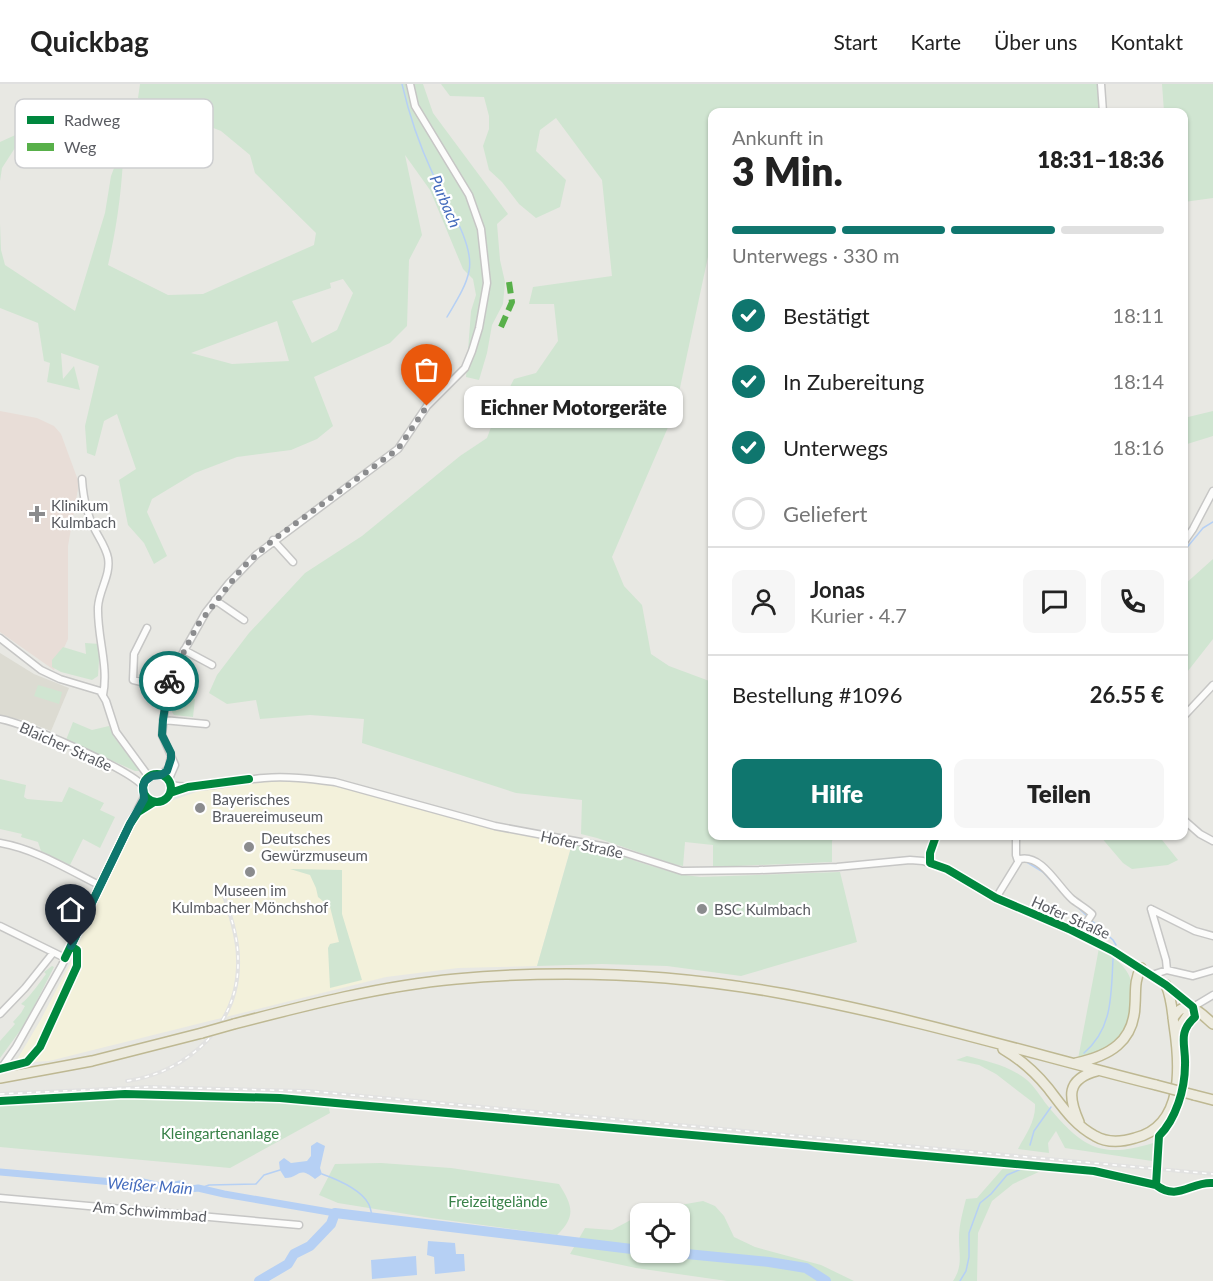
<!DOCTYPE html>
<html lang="de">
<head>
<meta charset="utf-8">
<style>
	body { margin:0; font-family:Lato,sans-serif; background:#f6f6f6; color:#222; height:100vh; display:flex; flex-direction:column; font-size:22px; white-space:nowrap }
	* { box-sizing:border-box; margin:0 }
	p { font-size:20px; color:#767676 }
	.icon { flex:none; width:33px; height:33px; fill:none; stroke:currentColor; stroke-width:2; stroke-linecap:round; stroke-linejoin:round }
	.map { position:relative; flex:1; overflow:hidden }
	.sheet { position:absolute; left:708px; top:24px; width:480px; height:732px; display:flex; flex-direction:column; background:#fff; border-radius:12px; box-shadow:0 2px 4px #0004 }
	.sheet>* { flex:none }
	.buttons { position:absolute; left:630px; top:1119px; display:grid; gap:12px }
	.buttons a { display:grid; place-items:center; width:60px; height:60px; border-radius:12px; background:#fff; box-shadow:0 2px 4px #0004; font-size:30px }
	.pin { position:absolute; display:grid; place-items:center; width:51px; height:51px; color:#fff; margin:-62px -26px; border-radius:50% 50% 50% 0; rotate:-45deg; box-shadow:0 0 6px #0007 }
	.pin .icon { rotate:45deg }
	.courier { position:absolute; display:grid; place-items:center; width:60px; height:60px; margin:-30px; border:4px solid #0f766e; border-radius:50%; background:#fff; color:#222; box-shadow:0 2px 8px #0007 }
	.bubble { position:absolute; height:42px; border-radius:12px; background:#fff; box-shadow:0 2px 4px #0004; font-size:20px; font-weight:800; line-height:42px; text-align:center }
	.head em { font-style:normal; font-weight:800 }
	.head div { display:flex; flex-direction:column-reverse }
	.head { display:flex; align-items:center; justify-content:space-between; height:102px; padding:0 24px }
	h1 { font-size:39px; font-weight:800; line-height:45px }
	.bar { display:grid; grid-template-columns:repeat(4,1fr); gap:9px 6px; align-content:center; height:72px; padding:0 24px }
	.bar i { height:8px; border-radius:4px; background:#e0e0e0 }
	.bar .active { background:#0f766e }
	.bar p { grid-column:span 4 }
	.line { display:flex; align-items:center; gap:15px; padding:0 24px; border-top:2px solid #e0e0e0 }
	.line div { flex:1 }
	.round { display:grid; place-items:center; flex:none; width:63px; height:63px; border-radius:12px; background:#f6f6f6 }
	ol { padding:0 24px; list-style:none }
	li { display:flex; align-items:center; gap:18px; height:66px }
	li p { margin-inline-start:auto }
	li .icon { padding:6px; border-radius:50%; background:#0f766e; color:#fff; stroke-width:4 }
	li:last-child { color:#767676 }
	li i { width:33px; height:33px; border:3px solid #e0e0e0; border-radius:50% }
	.cta { display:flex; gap:12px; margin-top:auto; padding:12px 24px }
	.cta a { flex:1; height:69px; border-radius:12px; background:#0f766e; color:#fff; font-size:24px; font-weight:800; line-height:69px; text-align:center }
	.cta a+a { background:#f6f6f6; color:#222 }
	header { display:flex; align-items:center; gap:36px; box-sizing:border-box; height:84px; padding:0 30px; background:#fff; border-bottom:2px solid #e0e0e0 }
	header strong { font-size:28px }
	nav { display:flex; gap:33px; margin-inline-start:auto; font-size:21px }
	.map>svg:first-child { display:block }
</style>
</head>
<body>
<header>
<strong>Quickbag</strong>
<nav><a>Start</a><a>Karte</a><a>Über uns</a><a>Kontakt</a></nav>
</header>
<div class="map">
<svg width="1213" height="1197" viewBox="0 0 1213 1197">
	<rect width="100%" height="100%" fill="#e8e8e3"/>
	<!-- commercial -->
	<path fill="#f3f1db" d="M276,697L311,698L357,707L450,732L489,745L572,760L537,882L458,884L386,893L49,977L15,979L40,937L70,880L105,798L139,731L162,720L202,706L240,700Z"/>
	<!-- education -->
	<path fill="#dcdbd2" d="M0,569L34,590L69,604L51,647L23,636L0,632Z"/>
	<!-- medical -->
	<path fill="#e8ddd7" d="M0,327L37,334L54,342L61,350L79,399L68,462V555L54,586L0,548Z"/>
	<!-- green -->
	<path fill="#d0e5d1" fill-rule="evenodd" d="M140,0H423L433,29L508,130L497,140L500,176L505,198L503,220L492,241L487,269L479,296L466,293L471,227L476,211L473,195L463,185L430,106L405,71L422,151L409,176L407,242L390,259L314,293L333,342L317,355L291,366L237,373L195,389L152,415L147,428L167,472L154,480L144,459L128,441L119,396L136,385L117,330L104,337L95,372L87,369L85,342L99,282L61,269L63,295L74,282L80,306L47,298L50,279L44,277L38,239L0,224V139L1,166L5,181L75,227L105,129L111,92L124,58C122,103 118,138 108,181L168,211L203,210L314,161L316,149L255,89L250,71L221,47L138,14ZM343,195L353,209L337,246L312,259L292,217L331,204L330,199ZM277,237L289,277L232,280L191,269Z
		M441,0H1101V28H712V154L675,327L612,473L624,502L642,521L651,570L669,582L712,598V752H835L832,757V778L713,783V761L685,758L683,782L673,780L597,754L581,750L582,716L516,709L362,659L364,635L310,631L260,635L256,616L227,620L209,609L217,591L249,549L305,489L362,452L460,372L487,354L496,330L514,295L536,289L558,257L554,220H529L533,203L612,192L602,96L556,34L540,46L536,67L566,96L560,123L536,134L519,120L502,98L489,86L483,62L489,45V32L484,13L450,12Z
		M1162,0H1213V114L1184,118V28H1164Z
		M22,48V53L2,84L0,97V58Z
		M1213,327V352L1184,361V334Z
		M1213,475V555L1184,592V501Z
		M85,559L100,560L98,592L92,596L61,588L52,583V576L63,563L86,570Z
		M38,601L62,608L59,620L34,612Z
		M174,612L195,615L193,633L174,631L172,628Z
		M73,638L92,646L109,642L114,653L140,687H135L66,656Z
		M0,695L26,701L24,713L27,715L62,718L69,703L104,719L100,726L115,733L100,764L83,755L70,781L41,767L38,758L21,753L22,750L0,745Z
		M1100,752H1159L1178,776L1168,781L1132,785L1123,779Z
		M572,760C583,762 595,764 605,767C637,776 667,790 701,793L840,788L857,858L741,892L667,882L602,880L537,882Z
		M290,785L342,786V830L362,896L330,904L328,864L330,860L339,858L330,823L318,813L316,804L310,791Z
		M1099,864C1130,882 1139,898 1129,933C1126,944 1122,954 1113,962C1103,970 1090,972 1078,975Z
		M52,882L54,883L25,940L0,974V957L15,940L13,938L21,929L25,922L21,920L22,919C28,915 41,897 46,890L44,888Z
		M967,972C987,977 1010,982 1027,996C1034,1002 1041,1013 1047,1021C1081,1062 1099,1076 1153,1059L1152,1077L1065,1064L1056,1047L1048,1059L1049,1069L1018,1065C1026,1050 1036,1037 1035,1020L996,990L979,981L956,976Z
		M129,1012L328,1021L330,1029L230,1084L0,1063V1021Z
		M381,1079L451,1084L559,1100C572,1121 577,1132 557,1151L431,1134L338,1119L319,1111L335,1080Z
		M1005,1082L1043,1086L1013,1100L992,1117L978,1149L977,1197H953C963,1182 959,1171 959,1154C959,1141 963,1127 966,1115L977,1114Z
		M703,1117L715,1122L724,1132L734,1153L755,1163L821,1181L854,1197H727L636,1184L570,1170L585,1144L612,1146L640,1131V1168H680V1130L644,1129L652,1126Z"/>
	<!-- water -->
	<path fill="#b6d0f4" d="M317,1058L325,1062L320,1084L322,1090L315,1095C298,1081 300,1094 285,1094L280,1086L279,1078L284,1074L291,1079L307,1077L311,1072V1062Z
		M428,1157L455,1159L456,1170H464L465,1187L435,1190L434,1173L427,1171Z
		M416,1172L417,1191L372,1195L371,1176Z"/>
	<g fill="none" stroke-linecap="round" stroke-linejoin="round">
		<!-- stream -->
		<path stroke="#b6d0f4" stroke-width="1.5" d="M402,0C409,30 419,60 432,88C443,113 475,159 469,187C466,203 455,219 447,233
			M1184,467L1203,444L1213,438
			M1019,761V772
			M1025,777L1043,788L1064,811
			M1074,820L1088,833
			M1091,836L1113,856L1116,861
			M1084,969C1113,944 1111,911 1113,875
			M1030,1061L1034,1047L1051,1023
			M322,1090C336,1095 360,1105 368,1119C371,1123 371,1130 373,1134
			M201,1104L209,1101L256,1100L264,1091L280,1086
			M960,1197L966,1187L969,1173V1149L980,1119L991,1110L1007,1091L1026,1083"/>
		<!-- canal -->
		<path stroke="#b6d0f4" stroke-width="7" d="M0,1088L136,1100L143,1098L164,1103L180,1100L191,1105L198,1104L224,1110L335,1129"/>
		<!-- river -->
		<path stroke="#b6d0f4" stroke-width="10" d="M666,1168L769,1178L806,1184L826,1197
			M259,1197L288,1180L294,1170L310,1162L331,1140L335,1129L640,1166"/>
		<!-- minor casing -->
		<g stroke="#c6c6c5" stroke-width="9">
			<path id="minor" d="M1101,0L1103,28
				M82,395C83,412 86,428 94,444C99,454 106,463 108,474C111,491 99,506 98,523C97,553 109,582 103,611
				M273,456L293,478
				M1184,458L1193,445L1213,407
				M215,516L244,536
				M147,544L134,570L133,596L167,604
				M0,554L41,586L60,595L100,607L106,617L116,648L149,693
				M184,566L212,581
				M1184,632L1213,601
				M0,635C26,640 127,684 143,702
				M163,636L206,640
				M143 704a14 14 0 1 1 28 0a14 14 0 1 1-28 0Z
				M161,691L169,684L171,671
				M168,697L175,681L162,651L167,604L176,581L206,528L229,499L256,471L398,365L427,322L465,284L472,267L479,244L487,199L481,145L469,111L415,22L410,0
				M170,701C201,707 233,696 264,694C288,692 311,695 335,698L495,742L607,763L682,787L759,786L837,783L910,776L923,777L947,785L996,814L1069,845L1113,867L1152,891L1193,923L1213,911
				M1184,736L1200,750L1213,757
				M1016,752V771L1018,777
				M0,759C35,765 67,785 99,801
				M930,779V769L936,752
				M996,814L1020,775C1042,770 1058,803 1072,815C1078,820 1086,824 1092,830L1079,850
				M1151,825L1195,847L1213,852
				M1151,825L1166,876L1167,886
				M0,842L65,874
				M1152,891L1167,886L1193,892L1213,886
				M0,930L25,904L53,869
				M0,986L16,963L62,881L99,801L145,711
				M0,1114L299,1141"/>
		</g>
		<!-- highway casing -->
		<g stroke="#beb892" stroke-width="12">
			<path id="highway" d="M1173,934C1187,912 1199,928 1213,940
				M234,940C307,921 381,902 456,895C565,885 677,890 785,910C910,933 1033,970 1156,1001
				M1179,954L1182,940L1193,923
				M1003,965C1020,975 1035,988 1048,1004C1062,1022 1074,1041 1095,1052C1107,1059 1122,1058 1135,1054C1185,1042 1180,980 1174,941C1172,927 1172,915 1166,901
				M1076,979C1109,972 1134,958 1135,921C1136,908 1134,896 1141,884
				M0,994L92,977L202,949
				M1194,1011L1213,1016
				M1079,1038C1068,1013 1066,995 1097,987"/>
		</g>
		<!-- minor -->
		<use href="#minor" stroke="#fcfcfb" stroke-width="6"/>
		<!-- highway -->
		<use href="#highway" stroke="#edebdf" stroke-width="9"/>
		<!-- rail casing -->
		<g stroke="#e2e2e1" stroke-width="4">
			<path id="rail" d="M127,997C189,988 240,940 238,875C238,854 231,832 224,812
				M0,1010L150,1003L308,1007L1213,1090"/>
		</g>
		<!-- rail -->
		<use href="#rail" stroke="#fff" stroke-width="1.5" stroke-dasharray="4.5" stroke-linecap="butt"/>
		<!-- highway-bridge casing -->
		<g stroke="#beb892" stroke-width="12" stroke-linecap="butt">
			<path id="highway-bridge" d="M202,949L234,940
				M1156,1001L1194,1011"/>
		</g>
		<!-- highway-bridge -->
		<use href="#highway-bridge" stroke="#edebdf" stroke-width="9"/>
		<!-- quiet -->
		<path stroke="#58b04a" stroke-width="6" stroke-dasharray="12 6" stroke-linecap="butt" d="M501,243L512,218L509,198"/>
		<!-- cycleway casing -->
		<g stroke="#fff" stroke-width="11">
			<path id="cycleway" d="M143 704a14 14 0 1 1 28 0a14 14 0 1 1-28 0Z
				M170,709L188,703L249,695
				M936,752L930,769V779L947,785L996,814L1069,845L1113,867L1166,901L1193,923L1195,933C1177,949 1186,961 1185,981C1185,1005 1176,1035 1159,1052L1156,1101
				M65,874L130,740L138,728L154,718
				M0,985L27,978L40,963L77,882V866L71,862
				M0,1017L125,1010L280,1014L1094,1087L1156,1101C1178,1118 1191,1097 1213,1099"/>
		</g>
		<!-- cycleway -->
		<use href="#cycleway" stroke="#00873e" stroke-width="8"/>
	</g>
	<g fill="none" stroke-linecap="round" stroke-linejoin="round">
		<!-- done -->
		<path stroke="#8b8c8e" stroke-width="6" stroke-dasharray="0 10.8" d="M169,597L197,542L243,483L273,456L398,365L427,322"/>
		<!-- route -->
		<path stroke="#0f766e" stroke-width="8" d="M71,862L130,740L144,715L143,702L145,697L152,692L161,691L167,687L171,675V669L162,651L163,636L169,597"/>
	</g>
	<!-- markers -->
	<g fill="#8b8c8e" stroke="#fff" stroke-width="2">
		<path d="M34 421h6v6h6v6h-6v6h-6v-6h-6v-6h6z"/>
		<circle cx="200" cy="724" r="6"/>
		<circle cx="249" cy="763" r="6"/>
		<circle cx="250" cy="788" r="6"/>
		<circle cx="702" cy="825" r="6"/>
	</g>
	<g text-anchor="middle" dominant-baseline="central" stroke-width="4.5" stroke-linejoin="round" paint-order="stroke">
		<!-- poi labels -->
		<g font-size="15" fill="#595b61" stroke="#fff" text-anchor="start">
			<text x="51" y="421">Klinikum<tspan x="51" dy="17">Kulmbach</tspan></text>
			<text x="212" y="715">Bayerisches<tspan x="212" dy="17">Brauereimuseum</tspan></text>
			<text x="261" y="754">Deutsches<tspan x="261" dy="17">Gewürzmuseum</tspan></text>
			<text x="250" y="806" text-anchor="middle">Museen im<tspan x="250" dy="17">Kulmbacher Mönchshof</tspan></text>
			<text x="714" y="825">BSC Kulmbach</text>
		</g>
		<!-- street labels -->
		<g font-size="15" fill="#595b61" stroke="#fff">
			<text transform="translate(66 662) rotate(24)">Blaicher Straße</text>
			<text transform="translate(582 760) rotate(12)">Hofer Straße</text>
			<text transform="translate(1071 833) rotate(24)">Hofer Straße</text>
			<text transform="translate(150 1127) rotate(5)">Am Schwimmbad</text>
		</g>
		<!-- park labels -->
		<g font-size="15" fill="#378147" stroke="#fff">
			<text x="220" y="1049">Kleingartenanlage</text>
			<text x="498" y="1117">Freizeitgelände</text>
		</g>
		<!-- water labels -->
		<g font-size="16" font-style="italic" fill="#456cbd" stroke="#fff">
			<text transform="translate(446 117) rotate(67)">Purbach</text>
			<text transform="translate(150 1101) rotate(4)">Weißer Main</text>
		</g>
	</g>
	<!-- legend -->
	<rect x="15" y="15" width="198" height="69" rx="9" fill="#fff" stroke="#cdced0" stroke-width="1.5"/>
	<rect x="27" y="32" width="27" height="8" fill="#00873e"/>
	<rect x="27" y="59" width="27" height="8" fill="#58b04a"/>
	<g font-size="16" fill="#595b61">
		<text x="64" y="42">Radweg</text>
		<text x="64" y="69">Weg</text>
	</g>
</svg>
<div class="buttons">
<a><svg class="icon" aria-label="locate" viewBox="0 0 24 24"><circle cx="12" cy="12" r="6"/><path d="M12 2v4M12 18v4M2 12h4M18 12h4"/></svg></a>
</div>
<div class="pin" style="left:427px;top:322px;background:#ea580c"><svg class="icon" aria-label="bag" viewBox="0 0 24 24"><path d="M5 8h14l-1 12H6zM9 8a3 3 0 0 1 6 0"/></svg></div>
<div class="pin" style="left:71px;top:862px;background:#1f2937"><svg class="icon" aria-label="home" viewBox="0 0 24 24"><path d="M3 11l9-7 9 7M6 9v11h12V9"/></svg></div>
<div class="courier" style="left:169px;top:597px"><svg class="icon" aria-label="bike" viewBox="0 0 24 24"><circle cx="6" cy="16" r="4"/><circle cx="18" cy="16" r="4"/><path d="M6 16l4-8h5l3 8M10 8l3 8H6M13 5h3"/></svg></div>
<div class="bubble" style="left:464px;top:302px;width:219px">Eichner Motorgeräte</div>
<section class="sheet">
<div class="head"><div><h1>3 Min.</h1><p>Ankunft in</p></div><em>18:31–18:36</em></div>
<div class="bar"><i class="active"></i><i class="active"></i><i class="active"></i><i></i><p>Unterwegs · 330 m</p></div>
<ol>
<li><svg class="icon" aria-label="check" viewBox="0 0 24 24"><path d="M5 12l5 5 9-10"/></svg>Bestätigt<p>18:11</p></li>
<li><svg class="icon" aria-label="check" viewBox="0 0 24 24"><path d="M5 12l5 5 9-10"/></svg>In Zubereitung<p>18:14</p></li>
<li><svg class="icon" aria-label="check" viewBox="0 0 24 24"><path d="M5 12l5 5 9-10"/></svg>Unterwegs<p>18:16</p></li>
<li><i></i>Geliefert</li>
</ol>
<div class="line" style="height:108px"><a class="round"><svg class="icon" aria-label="person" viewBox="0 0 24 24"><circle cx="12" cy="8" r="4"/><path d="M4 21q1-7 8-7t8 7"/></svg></a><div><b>Jonas</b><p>Kurier · 4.7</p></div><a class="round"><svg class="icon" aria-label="chat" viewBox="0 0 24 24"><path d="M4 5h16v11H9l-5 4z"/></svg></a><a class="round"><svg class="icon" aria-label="phone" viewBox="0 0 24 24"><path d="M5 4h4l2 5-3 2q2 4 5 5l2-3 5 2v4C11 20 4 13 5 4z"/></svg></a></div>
<div class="line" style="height:78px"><div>Bestellung #1096</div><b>26.55 €</b></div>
<div class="cta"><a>Hilfe</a><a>Teilen</a></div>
</section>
</div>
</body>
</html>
